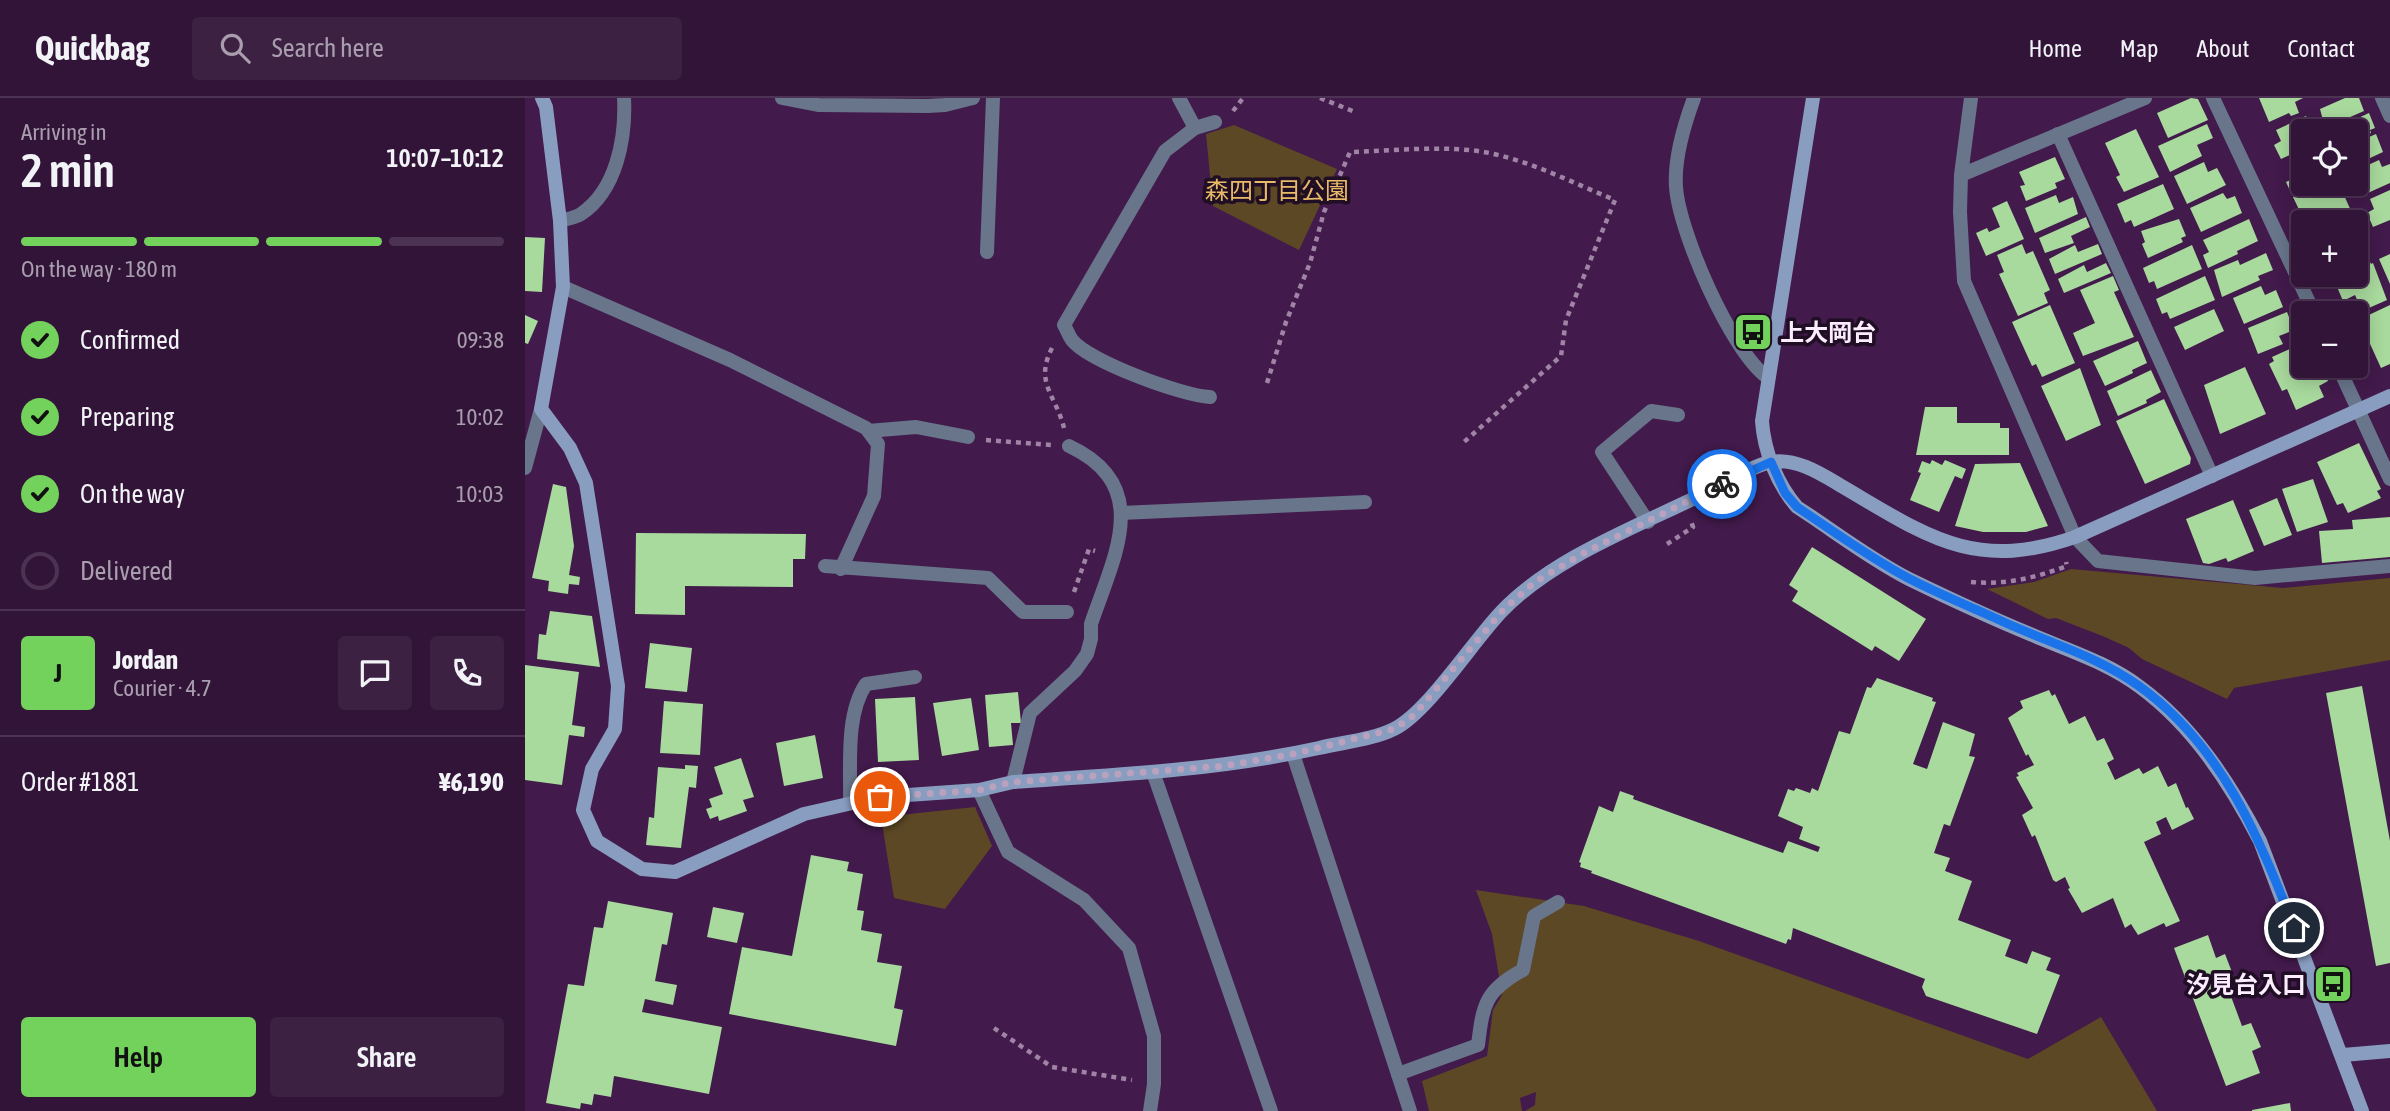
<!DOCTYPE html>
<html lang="en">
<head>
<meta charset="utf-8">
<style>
	body { margin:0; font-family:"Asap Condensed","Noto Sans JP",sans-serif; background:#3d2143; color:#f1f3f6; height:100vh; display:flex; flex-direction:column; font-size:26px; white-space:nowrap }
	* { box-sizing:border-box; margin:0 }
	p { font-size:23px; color:#a89eae }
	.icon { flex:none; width:38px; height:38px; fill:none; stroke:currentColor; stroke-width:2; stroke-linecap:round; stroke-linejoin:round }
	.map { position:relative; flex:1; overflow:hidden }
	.side { display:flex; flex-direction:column; background:#321438; width:525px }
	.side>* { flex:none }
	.buttons { position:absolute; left:1766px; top:21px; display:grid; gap:14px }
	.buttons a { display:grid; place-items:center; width:77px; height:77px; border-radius:7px; background:#321438; box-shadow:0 4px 18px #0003,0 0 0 2px #4d3353; font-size:35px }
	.pin { position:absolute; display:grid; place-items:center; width:60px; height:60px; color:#fff; margin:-30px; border:4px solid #fff; border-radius:50%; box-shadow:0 2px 7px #0007 }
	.courier { position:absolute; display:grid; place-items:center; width:70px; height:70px; margin:-35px; border:5px solid #1a73e8; border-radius:50%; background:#fff; color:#222; box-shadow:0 2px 9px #0007 }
	.summary em { font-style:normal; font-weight:600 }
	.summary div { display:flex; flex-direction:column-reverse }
	.summary { display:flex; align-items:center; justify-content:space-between; height:119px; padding:0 21px }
	h1 { font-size:46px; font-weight:600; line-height:52px }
	.bar { display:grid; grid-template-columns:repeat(4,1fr); gap:10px 7px; align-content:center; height:84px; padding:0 21px }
	.bar i { height:9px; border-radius:5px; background:#4d3353 }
	.bar .selected { background:#73d25c }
	.bar p { grid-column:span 4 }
	.line { display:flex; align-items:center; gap:18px; padding:0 21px; border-top:2px solid #4d3353 }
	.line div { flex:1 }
	.round { display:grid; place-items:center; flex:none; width:74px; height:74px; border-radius:7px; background:#3d2143 }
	ol { padding:0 21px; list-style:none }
	li { display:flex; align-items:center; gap:21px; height:77px }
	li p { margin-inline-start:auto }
	li .icon { padding:7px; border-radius:50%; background:#73d25c; color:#111; stroke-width:4 }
	li:last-child { color:#a89eae }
	li i { width:38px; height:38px; border:4px solid #4d3353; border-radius:50% }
	.primary-button { display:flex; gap:14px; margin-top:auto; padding:14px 21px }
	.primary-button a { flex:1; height:80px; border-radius:7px; background:#73d25c; color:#111; font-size:28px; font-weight:600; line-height:80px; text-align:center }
	.primary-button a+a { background:#3d2143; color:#f1f3f6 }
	header { display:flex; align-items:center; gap:42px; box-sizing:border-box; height:98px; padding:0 35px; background:#321438; border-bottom:2px solid #4d3353 }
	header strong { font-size:33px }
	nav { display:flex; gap:38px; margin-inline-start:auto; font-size:24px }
	.search { width:490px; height:63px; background:#3d2143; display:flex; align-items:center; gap:18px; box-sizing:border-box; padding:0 24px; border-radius:7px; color:#a89eae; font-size:26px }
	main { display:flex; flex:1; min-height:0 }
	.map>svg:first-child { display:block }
</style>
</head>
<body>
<header>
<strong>Quickbag</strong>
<div class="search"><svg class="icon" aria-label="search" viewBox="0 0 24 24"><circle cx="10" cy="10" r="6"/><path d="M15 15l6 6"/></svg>Search here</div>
<nav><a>Home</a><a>Map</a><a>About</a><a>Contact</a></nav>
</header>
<main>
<section class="side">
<div class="summary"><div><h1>2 min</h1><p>Arriving in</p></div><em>10:07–10:12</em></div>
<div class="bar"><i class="selected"></i><i class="selected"></i><i class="selected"></i><i></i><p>On the way · 180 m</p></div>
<ol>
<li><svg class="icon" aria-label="check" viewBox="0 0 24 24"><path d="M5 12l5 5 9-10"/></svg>Confirmed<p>09:38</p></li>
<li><svg class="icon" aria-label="check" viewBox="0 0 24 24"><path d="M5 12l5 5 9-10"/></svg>Preparing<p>10:02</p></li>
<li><svg class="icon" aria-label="check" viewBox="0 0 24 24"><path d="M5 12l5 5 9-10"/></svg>On the way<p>10:03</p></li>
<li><i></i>Delivered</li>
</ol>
<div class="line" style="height:126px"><b class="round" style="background:#73d25c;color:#111">J</b><div><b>Jordan</b><p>Courier · 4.7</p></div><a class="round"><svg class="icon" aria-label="chat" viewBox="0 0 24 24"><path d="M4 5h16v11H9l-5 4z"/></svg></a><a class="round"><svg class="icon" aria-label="phone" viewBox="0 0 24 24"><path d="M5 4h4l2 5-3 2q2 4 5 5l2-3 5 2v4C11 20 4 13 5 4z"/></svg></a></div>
<div class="line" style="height:91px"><div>Order #1881</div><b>¥6,190</b></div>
<div class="primary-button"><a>Help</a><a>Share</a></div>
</section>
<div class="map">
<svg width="1865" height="1013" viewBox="0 0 1865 1013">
	<rect width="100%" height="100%" fill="#421a4b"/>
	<!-- green -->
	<path fill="#5c4825" d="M709,27L812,71L774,152L688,108L681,36Z
		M1546,471L1758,490L1865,480V562L1709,590L1702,601L1617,561L1604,550L1580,539L1531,520L1523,521L1462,491L1509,484Z
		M450,709L467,748L420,811L369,800L356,719Z
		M951,792L1059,808L1174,843L1503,961L1576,919L1632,1013H1000L1010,1007L1011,994L995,1000L997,1013H904L897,983L962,958L968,912L977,897L967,836Z"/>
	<!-- building -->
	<path fill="#a8d99d" d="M1666,0L1673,1L1683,22L1643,40L1632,15Z
		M1734,0H1778L1770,4L1774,15L1766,18L1764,15L1744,24Z
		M1820,0H1834L1839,13L1800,30L1795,11Z
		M1844,15L1850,30L1845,32L1846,35L1830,42V33H1805Z
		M1781,18L1788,33H1778V51L1756,61L1749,47L1756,43L1751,32Z
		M1682,26L1688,40L1672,47L1677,58L1645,74L1633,48Z
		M1611,31L1634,79L1599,94L1591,79L1595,77L1580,45Z
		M1851,36L1858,54L1830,67V45Z
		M1778,58V86H1787L1766,95L1761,84L1772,79L1765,63Z
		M1530,59L1540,81L1530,85L1532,90L1501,103L1495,88L1500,87L1494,74Z
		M1854,62L1857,69L1865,66V85L1836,98L1830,86V73Z
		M1679,64L1683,74L1692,70L1701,87L1662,106L1649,78Z
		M1638,86L1649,111L1609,129L1606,122L1600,125L1592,106Z
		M1797,86H1814L1835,133L1830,136V124H1780L1768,99Z
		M1865,92V122L1848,129L1842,115L1849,111L1845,101Z
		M1698,95L1702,101L1710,98L1717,115L1676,134L1665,110Z
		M1531,97L1534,105L1548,99L1553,116L1510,135L1500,110Z
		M1482,103L1499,141L1461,158L1451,135L1462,130L1464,134L1475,129L1467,110Z
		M1561,119L1565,129L1546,138L1549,145L1520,155L1514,140Z
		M1654,121L1661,138L1656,140L1658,144L1623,160L1617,146L1620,144L1616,133Z
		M1724,121L1733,143L1712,153L1713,156L1683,170L1678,157L1684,154L1678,142Z
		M0,139L20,140L17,194L0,193Z
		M1497,146L1501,156L1508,153L1525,192L1519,195L1523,205L1493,218L1474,176L1479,174L1472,157Z
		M1573,146L1577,156L1530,176L1524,161L1550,147L1553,154Z
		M1667,147L1677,171L1632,191L1629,183L1624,185L1618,170Z
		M1837,147L1846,166L1848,165L1862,202L1837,213L1830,197L1818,203L1807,177H1830V150Z
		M1741,155L1748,172L1733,178L1735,182L1697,199L1689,172L1713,162L1715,167Z
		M1865,156V186L1854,161Z
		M1581,165L1586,175L1539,195L1533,181L1559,167L1562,174Z
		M1588,178L1594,192L1589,194L1609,239L1558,258L1548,235L1570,225L1555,192Z
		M1680,178L1690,202L1645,221L1642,214L1637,216L1631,201Z
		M1736,188L1740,197L1751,192L1758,209L1719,226L1708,200Z
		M1525,207L1550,265L1517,279L1511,266L1507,268L1487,224Z
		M1865,207V266L1856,270L1841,237L1838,238L1831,223Z
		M1689,211L1699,233L1660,252L1649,229Z
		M1762,214L1769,232L1754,238L1758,246L1733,256L1723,230Z
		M0,217L13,223L3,246L0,245Z
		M1613,243L1622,265L1607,272L1608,275L1580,288L1568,263Z
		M1778,245V268H1796L1803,283L1794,288L1799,299L1771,312L1762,291L1757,293L1744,266L1749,263L1747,259Z
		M1720,269L1741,316L1695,336L1679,287Z
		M1555,270L1576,327L1541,343L1516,288Z
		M1626,272L1636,294L1621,302L1622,305L1593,318L1582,293Z
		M1639,301L1666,360L1665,366L1620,386L1591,323Z
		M1400,309H1432V325H1475V330H1484V357H1391Z
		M1834,345L1856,391L1852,393L1856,400L1823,415L1818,405L1812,407L1792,364Z
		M1407,362L1417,367L1420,362L1441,371L1437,381L1430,378L1414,414L1385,402L1396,375L1393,374L1397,363L1405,366Z
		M1495,365L1523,428L1501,434H1458L1430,428L1450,366Z
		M1788,381L1803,424L1772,434L1757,391Z
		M28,386L41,389L49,448L44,477L55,479L54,487L44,486L43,496L23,493L24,483L7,480Z
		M1752,400L1767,437L1739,448L1724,412Z
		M1708,402L1729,453L1703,464L1701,460L1684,466L1678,465L1661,421Z
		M1865,419V459L1797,465L1794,433L1828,431L1827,422Z
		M111,435L281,436L280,461H268V489L160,488V517L110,516Z
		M1287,449L1401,521L1374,563L1350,548L1347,553L1267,503L1273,493L1264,487Z
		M25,513L67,518L75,569L12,561L14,536L21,537Z
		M125,545L167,550L162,594L120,590Z
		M0,567L54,574L47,627L60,629L59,639L44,637L37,687L0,682Z
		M1352,580L1408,600L1407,603L1411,604L1388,666L1402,671L1418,624L1450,636L1444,658L1450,659L1425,728L1419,726L1409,755L1425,760L1420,773L1447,783L1433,822L1486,842L1480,858L1502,866L1507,853L1526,860L1521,872L1535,877L1512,936L1401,898L1397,889L1400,881L1268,830L1266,842L1263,841L1261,846L1066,775L1067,773L1055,769L1056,765L1054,764L1074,708L1088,714L1095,693L1109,698L1108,701L1258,755L1263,743L1293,754L1295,749L1274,741L1278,729L1253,718L1263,691L1269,693L1271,690L1285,695L1287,690L1293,693L1314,633L1325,636L1342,589L1346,590Z
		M1837,588L1865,743V865L1851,868L1801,595Z
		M1524,592L1527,598L1530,596L1544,626L1560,618L1572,643L1579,640L1589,661L1582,665L1590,682L1614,670L1618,676L1633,668L1643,689L1651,685L1661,710L1663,709L1669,721L1647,732L1641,719L1631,724L1636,736L1619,744L1655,823L1641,829L1639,825L1613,837L1606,826L1600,830L1588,800L1557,815L1543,791L1545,790L1540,779L1531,784L1528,782L1510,737L1507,739L1497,717L1508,710L1491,679L1494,678L1492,675L1509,667L1503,656L1501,658L1483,620L1498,610L1495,603Z
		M493,594L496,625H486L488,647L464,649L460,597Z
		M390,599L394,662L353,664L350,601Z
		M446,600L454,652L417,658L408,605Z
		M139,603L178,606L175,657L135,655Z
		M290,637L298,680L259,688L251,645Z
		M216,660L229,699L218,702L222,713L194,723L193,718L185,721L181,711L187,709L184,701L198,696L189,669Z
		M160,667L173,668L171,690L164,689L156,750L121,747L124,719L129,720L133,669L160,671Z
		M286,757L324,764L322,773L338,776L332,812L339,813L336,832L357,836L352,864L377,868L369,910L378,912L371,948L204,916L217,849L267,858Z
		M83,803L148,815L142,847L137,846L130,883L152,887L148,907L120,901L117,914L197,929L184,996L89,978L86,999L69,996L67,1007L56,1005L55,1011L21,1005L43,886L59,888L69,829L78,830Z
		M188,809L219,815L212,845L182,839Z
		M1683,837L1691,860L1700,856L1710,882L1701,885L1717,928L1726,925L1736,949L1727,953L1735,975L1701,988L1649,850Z
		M1765,1005L1766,1013H1727V1012Z"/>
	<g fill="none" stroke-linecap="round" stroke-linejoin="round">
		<!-- path -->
		<path stroke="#a084a6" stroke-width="4.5" stroke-dasharray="5 5" stroke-linecap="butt" d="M795,0L830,14
			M708,13L718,0
			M527,250C509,285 531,297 539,330
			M742,285L761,224L785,165L799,114L825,54C869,53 916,47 959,54C1004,62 1048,85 1090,102L1041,222L1036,258L939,344
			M461,342L526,347
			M1142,446L1168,429L1166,423
			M1446,484C1480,487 1510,480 1542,468L1541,464
			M549,494L564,451L570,453
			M469,930L527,969L607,982"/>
		<!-- lane -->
		<path stroke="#68758b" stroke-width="14" d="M257,0L293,7L403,8L420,7L448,0
			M1857,0L1865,18
			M1533,36L1687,378
			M38,189L205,262L341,330L353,346L349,398L316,471
			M343,333L391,329L443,339
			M596,415L840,404
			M1550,439L1573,463L1730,480L1865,468
			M300,468L463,480L498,514H542
			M488,684L505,615L550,573L562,556L566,541V526C588,460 630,388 544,348
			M454,692L483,754L559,802L604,850L629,938V986L625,1013
			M325,705C326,669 320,617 341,586L390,579
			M873,976L953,947C958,906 960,893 998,872L1009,818L1033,804"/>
		<!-- street -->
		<path stroke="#68758b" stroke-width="14" d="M654,0L670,30L640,53L539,227C542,232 544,238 547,242C563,263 658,298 685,299
			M1169,0C1159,27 1149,60 1151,89C1154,134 1206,253 1242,279
			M1446,0L1436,77L1435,114L1439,183L1550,439
			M1688,0L1789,215
			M670,30L690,24
			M1436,77L1620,0
			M35,123C41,121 50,120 56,116C92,92 101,39 99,0
			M462,154L468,0
			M1813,268L1865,381
			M0,370L16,311
			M1123,424L1077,354L1126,313L1153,317
			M768,656L885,1013
			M628,674L746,1013"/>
		<!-- secondary -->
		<path stroke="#889dc0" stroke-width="14" d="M17,0L21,9L35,123L38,189L16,311L45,350L61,385L93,588L90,631L67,671L58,712L72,743L117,771L150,774L279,716L354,699L454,692L488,684C591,677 693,672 794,650C818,644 847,642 869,631C903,614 948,543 977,513C1028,460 1111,429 1176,397C1194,388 1228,367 1246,364C1270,360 1293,374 1313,386C1399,436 1447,475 1550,439L1865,298
			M1288,0L1237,323C1239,353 1252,386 1272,409C1309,433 1345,461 1384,481C1423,500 1464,519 1505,536C1542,552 1582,564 1615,589C1668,628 1705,685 1735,743L1837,1013
			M1818,957L1865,953"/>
	</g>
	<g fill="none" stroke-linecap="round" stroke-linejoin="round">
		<!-- done -->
		<path stroke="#baa2bf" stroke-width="7" stroke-dasharray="0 12.6" d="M355,699L454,692L488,684L699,668L768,656L869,631L889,617L978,512L1010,484L1059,455L1197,386"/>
		<!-- route -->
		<path stroke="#1a73e8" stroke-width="9" d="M1197,386L1246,364L1260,395L1272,409C1308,433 1345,460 1383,480C1412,495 1441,507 1470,520C1518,543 1571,557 1614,588C1695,646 1735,739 1769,830"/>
	</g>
	<!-- icons -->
	<defs>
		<g id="bus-square" transform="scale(2.0125)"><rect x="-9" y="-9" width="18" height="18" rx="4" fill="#73d25c" stroke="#200e24"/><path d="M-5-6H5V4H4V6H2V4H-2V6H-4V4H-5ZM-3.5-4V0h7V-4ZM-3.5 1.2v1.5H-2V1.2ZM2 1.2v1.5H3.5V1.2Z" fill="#111"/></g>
	</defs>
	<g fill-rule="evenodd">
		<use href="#bus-square" x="1228" y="234"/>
		<use href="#bus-square" x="1808" y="886"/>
	</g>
	<g text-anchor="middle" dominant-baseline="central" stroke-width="7" stroke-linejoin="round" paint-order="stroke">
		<!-- park labels -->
		<g font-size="24" fill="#e8b967" stroke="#200e24">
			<text x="752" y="92">森四丁目公園</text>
		</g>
		<!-- poi labels -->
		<g font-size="24" font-weight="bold" fill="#fbecfe" stroke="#200e24" text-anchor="start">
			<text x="1255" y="234">上大岡台</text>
			<text x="1781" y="886" text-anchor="end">汐見台入口</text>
		</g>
	</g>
</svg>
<div class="buttons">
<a><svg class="icon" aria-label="locate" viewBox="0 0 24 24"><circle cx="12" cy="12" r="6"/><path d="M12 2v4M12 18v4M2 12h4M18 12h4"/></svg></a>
<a>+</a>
<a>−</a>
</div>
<div class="pin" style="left:355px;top:699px;background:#ea580c"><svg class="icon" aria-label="bag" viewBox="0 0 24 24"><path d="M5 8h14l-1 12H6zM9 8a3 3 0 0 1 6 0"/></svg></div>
<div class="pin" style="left:1769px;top:830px;background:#1f2937"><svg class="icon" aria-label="home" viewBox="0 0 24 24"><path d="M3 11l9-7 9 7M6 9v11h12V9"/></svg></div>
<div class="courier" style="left:1197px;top:386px"><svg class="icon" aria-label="bike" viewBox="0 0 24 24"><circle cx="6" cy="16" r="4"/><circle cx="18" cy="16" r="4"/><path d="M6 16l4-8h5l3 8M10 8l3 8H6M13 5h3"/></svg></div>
</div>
</main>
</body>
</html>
